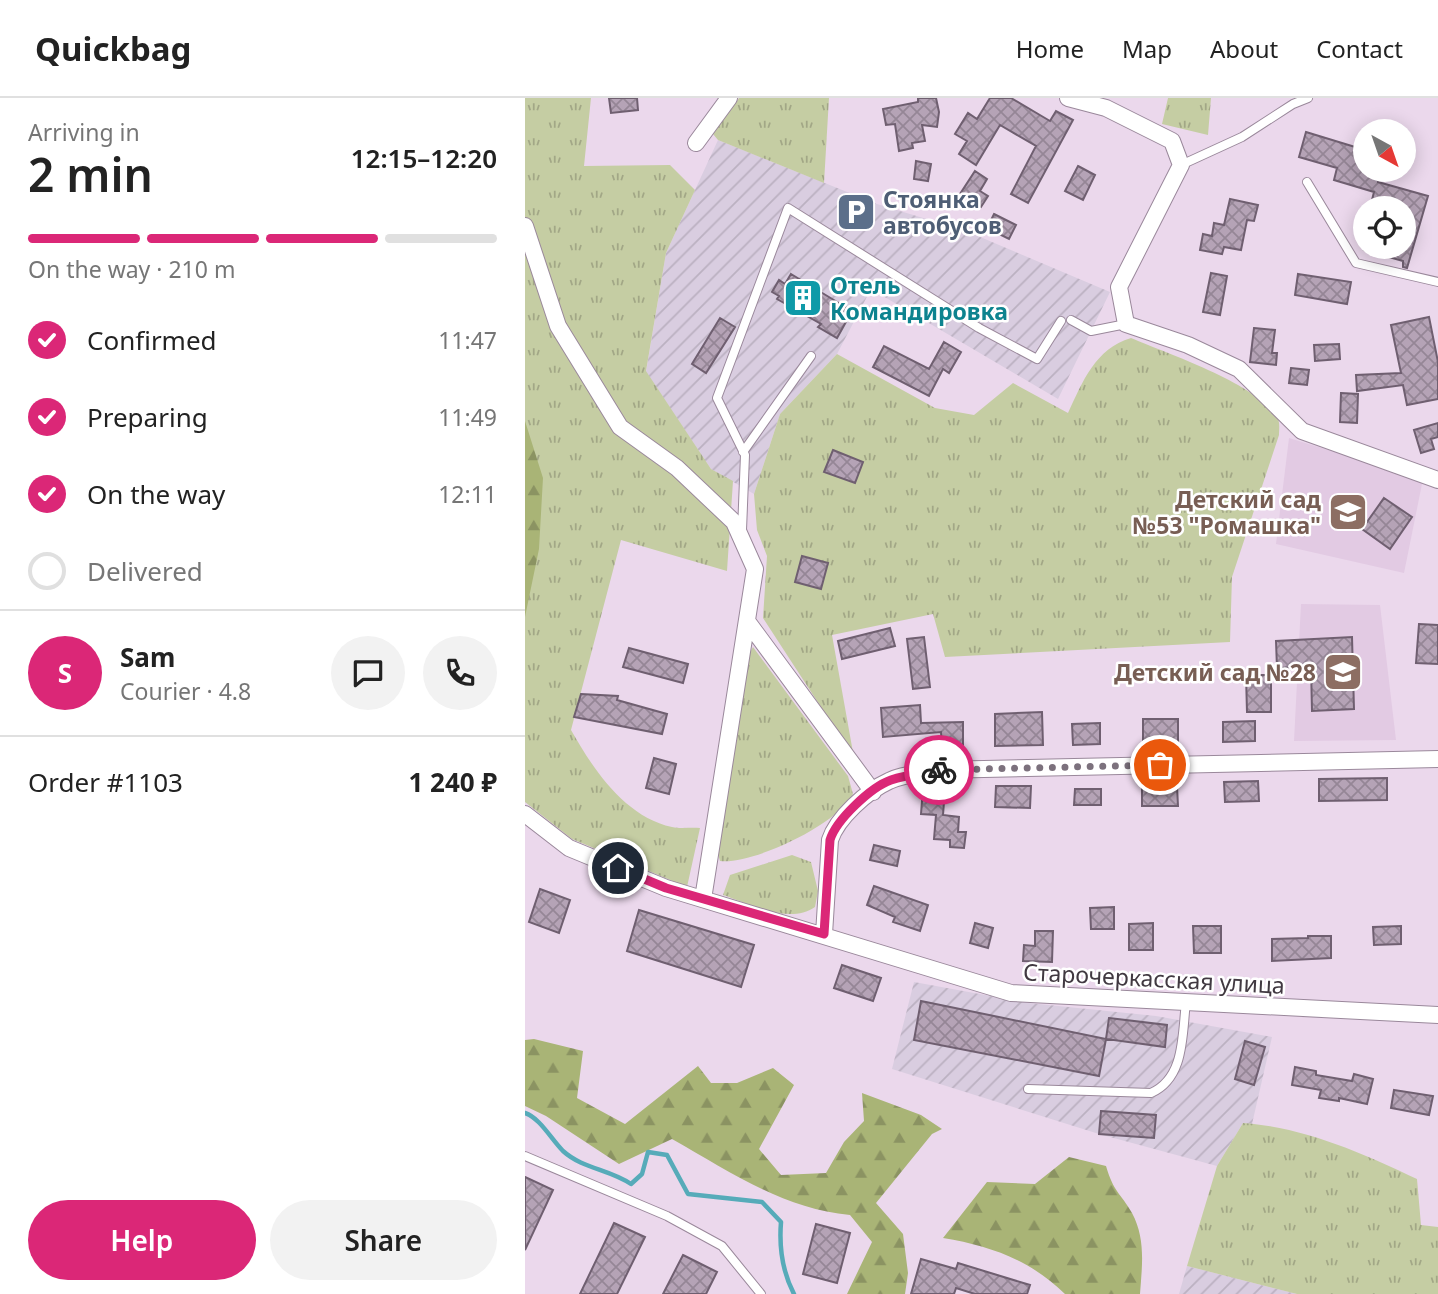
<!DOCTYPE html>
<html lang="en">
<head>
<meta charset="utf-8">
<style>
	body { margin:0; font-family:"Noto Sans",sans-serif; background:#f2f2f2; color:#222; height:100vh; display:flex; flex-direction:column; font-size:26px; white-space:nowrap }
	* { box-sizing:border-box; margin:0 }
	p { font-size:23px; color:#767676 }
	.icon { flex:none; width:38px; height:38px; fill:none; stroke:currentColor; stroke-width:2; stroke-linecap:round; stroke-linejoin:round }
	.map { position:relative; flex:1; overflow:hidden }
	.panel { display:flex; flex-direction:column; background:#fff; width:525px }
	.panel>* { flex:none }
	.needle { width:46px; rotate:140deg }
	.tools { position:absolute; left:828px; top:21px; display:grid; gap:14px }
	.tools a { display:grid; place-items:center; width:63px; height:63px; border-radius:50%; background:#fff; box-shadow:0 4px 18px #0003; font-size:35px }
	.pin { position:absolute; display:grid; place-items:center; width:60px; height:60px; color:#fff; margin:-30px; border:4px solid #fff; border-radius:50%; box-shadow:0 2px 7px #0007 }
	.courier { position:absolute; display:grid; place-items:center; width:70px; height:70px; margin:-35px; border:5px solid #db2777; border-radius:50%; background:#fff; color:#222; box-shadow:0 2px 9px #0007 }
	.headline em { font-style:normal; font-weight:600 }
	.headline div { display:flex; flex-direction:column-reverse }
	.headline { display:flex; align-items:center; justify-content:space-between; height:119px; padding:0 28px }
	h1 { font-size:46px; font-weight:600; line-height:52px }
	.bar { display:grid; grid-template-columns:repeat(4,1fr); gap:10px 7px; align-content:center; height:84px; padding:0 28px }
	.bar i { height:9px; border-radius:5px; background:#e0e0e0 }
	.bar .selected { background:#db2777 }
	.bar p { grid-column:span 4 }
	.line { display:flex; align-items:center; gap:18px; padding:0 28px; border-top:2px solid #e0e0e0 }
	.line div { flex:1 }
	.round { display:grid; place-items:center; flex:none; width:74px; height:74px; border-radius:37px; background:#f2f2f2 }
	ol { padding:0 28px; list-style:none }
	li { display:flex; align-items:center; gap:21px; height:77px }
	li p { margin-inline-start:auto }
	li .icon { padding:7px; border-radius:50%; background:#db2777; color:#fff; stroke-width:4 }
	li:last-child { color:#767676 }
	li i { width:38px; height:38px; border:4px solid #e0e0e0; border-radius:50% }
	.button { display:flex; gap:14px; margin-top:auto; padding:14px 28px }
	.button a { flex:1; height:80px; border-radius:42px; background:#db2777; color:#fff; font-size:28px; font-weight:600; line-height:80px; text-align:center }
	.button a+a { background:#f2f2f2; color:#222 }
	header { display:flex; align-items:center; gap:42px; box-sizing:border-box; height:98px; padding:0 35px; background:#fff; border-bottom:2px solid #e0e0e0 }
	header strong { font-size:33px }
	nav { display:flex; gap:38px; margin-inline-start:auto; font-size:24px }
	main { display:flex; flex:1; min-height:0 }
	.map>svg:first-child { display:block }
</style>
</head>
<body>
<header>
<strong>Quickbag</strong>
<nav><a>Home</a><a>Map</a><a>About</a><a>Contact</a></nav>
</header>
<main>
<section class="panel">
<div class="headline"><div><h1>2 min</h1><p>Arriving in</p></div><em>12:15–12:20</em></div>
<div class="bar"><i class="selected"></i><i class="selected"></i><i class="selected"></i><i></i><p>On the way · 210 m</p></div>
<ol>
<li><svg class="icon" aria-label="check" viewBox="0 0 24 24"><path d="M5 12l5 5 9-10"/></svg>Confirmed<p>11:47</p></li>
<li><svg class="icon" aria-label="check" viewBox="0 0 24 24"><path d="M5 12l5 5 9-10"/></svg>Preparing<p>11:49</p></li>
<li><svg class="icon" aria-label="check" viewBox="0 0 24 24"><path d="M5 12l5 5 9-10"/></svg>On the way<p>12:11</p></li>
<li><i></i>Delivered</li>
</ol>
<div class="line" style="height:126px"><b class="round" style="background:#db2777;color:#fff">S</b><div><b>Sam</b><p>Courier · 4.8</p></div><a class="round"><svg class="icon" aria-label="chat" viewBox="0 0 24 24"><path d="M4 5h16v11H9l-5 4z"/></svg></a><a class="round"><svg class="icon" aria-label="phone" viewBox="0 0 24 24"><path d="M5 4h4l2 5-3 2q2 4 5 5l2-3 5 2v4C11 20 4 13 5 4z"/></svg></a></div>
<div class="line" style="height:91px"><div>Order #1103</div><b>1 240 ₽</b></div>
<div class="button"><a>Help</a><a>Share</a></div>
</section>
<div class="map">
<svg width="913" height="1196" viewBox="0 0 913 1196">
	<defs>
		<pattern id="industrial-furrows" width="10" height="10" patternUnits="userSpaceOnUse" patternTransform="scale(1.75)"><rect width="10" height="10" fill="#d9cde0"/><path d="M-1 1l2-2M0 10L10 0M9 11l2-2" fill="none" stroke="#bbb1c1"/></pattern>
		<pattern id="grass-tufts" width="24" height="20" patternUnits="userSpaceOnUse" patternTransform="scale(1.75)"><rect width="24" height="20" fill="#c5cda3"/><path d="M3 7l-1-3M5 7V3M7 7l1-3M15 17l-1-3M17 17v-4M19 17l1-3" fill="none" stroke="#a2a786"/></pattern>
		<pattern id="forest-firs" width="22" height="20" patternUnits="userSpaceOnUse" patternTransform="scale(1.75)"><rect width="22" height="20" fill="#a9b476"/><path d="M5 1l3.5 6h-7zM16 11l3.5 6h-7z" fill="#8b9362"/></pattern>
		<pattern id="building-cross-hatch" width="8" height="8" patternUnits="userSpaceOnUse" patternTransform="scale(1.75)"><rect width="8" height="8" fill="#b5a3b6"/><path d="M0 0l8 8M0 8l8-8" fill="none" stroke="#958696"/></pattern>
	</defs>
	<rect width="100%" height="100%" fill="#ebd8ec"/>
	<!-- industrial -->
	<path fill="url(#industrial-furrows)" d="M193,42L352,106L441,133L585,194L533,301L346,191L312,256L255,316L229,396L186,371L121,274L141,155Z
		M389,884L504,905L631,918L747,939L727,1026L718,1025L692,1068L574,1036L367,971Z
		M662,1168L772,1196H654Z"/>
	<!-- built -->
	<path fill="#e2cae3" d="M764,340L898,381L879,475L751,446Z
		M776,506L855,507L871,642L769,643Z"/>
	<!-- grass -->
	<path fill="url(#grass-tufts)" d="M0,0H66L59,68L145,67L170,92L141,155L121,273L186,371L208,383L202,473L96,442L46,632C68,671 100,719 147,729C156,731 166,729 175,730L162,789L47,741L0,704Z
		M214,0H304L299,85L193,42L188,36Z
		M643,0H686L683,37L637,26Z
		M606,240C641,255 736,287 753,321C755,325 754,333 754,337L707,479L705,544L420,559L408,516L307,537L329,660L238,520L242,458L232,432L229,396L255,316L312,256L410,310L449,317L488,285L543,315C558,283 570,251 606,240Z
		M228,549L323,678L328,696C314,726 227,767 195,763L192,753L224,556Z
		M267,757L286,764L293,793L290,809C264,827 225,806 198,797L205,777Z
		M718,1025C778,1029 838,1055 892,1081L896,1127L913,1129V1196H772L662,1168L692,1068Z"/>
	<!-- forest -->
	<path fill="url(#forest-firs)" d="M0,323L18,380L14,451L0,519Z
		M9,941L58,953L52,1000L100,1026L173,968L186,985H212L248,970L269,987L234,1051L256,1077L301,1075L319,1044L339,1023L337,995L396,1017L417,1031L407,1036L351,1105L378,1136L383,1175L380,1196H322L347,1144L325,1117C258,1111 204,1073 147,1041L94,1066L21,1018L0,1008V942Z
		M544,1059L581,1068C589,1095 595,1094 607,1115C621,1141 617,1168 615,1196H540C505,1162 466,1148 418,1140L462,1084L510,1086Z"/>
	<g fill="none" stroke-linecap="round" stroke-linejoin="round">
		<!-- stream -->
		<path stroke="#56abb9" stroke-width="4.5" d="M0,1015C15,1020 26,1041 38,1053C58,1071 84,1071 106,1086L117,1076L123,1054L142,1057L163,1096L237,1104L256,1124C254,1149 257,1173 269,1196"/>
	</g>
	<!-- building -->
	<path fill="url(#building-cross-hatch)" stroke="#6f5f70" stroke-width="2" d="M84,0H112L113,12L86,15Z
		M393,0H411L414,14L412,29L397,27L400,43L387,45L388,50L374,53L370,26L361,27L358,11L393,4Z
		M465,0H486L525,23L531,13L548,22L503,105L486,96L511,48L475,27L451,67L434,56L442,43L430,36L443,15L452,21Z
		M781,34L840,52V72H856L853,84L903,98L882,170L878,169V163L839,152L840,149H878V110H845L849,94L809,82L812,70L774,59Z
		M391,63L406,66L403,83L389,81Z
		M553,68L570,77L558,102L540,93Z
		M450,73L462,81L455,93L463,98L456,109L435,96Z
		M705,101L733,107L729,123L722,122L716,152L699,149L697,156L675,152L678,136L687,138L689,125L699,127Z
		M469,116L491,127L484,141L462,130Z
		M686,175L702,178L695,217L678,214Z
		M266,176L327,213L312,240L293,229L296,226L252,201L254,198L247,194L254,182L260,186Z
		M773,176L826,184L822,206L770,197Z
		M904,219L913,264V301L882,307L878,287L832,293L831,277L876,275L866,227Z
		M195,220L210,229L181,275L167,266Z
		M729,230L750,232L747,255H752L751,267L725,264Z
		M419,244L436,254L424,275L418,271L404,298L348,269L359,248L404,271Z
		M814,246L815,261L790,263L789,247Z
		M766,270L784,272L782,287L764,285Z
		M816,295L833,296L832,325L815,324Z
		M913,325V339L906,341L909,351L896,355L889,332Z
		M308,352L338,364L330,385L299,374Z
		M859,400L887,419L865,451L837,431Z
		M277,458L303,465L296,491L270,484Z
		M894,526L913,527V566L891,565Z
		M365,530L370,548L317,561L313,543Z
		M399,539L405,589L388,591L382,541Z
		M827,539L829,611L787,613L786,569L752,570L751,543Z
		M104,550L163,566L158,585L98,569Z
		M721,577H746V614H722Z
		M56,596L93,598L92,602L142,616L137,636L49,619Z
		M395,607L396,625L438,624V649H417L416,634L358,639L356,610Z
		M517,614L518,647L470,648V616Z
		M618,621H653V647H618Z
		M730,623V643L698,644V624Z
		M575,625V646L548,647L547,626Z
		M129,660L151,666L144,696L121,690Z
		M862,680V702L794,703V681Z
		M733,683L734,703L700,704L699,684Z
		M471,688H506L505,710L470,709Z
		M652,688L653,708H617V689Z
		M398,690L420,691L418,717L434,719L433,734H441L439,750L425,749V742L409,741L411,717L396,716Z
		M550,691H576V707H549Z
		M349,747L375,753L372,768L345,762Z
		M349,788L403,807L395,833L368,824L370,819L342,807Z
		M15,791L45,802L34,835L4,824Z
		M589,809V831H566L565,810Z
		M114,812L229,847L216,889L102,853Z
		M450,825L468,830L463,850L445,845Z
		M628,825V852H604V826Z
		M668,828H696V855H669Z
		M876,828V846L849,847L848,829Z
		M510,833H528L527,864L498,863L499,847L510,848Z
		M783,838H806V860L747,863V841L783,840Z
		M317,867L356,880L348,903L309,890Z
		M396,903L581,941L574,978L389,942Z
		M584,920L642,927L640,949L581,941Z
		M720,943L740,949L729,987L710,981Z
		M770,969L791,973V977L827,983L829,976L848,981L842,1006L814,1000V1003L794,1000L796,992L767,987Z
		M869,992L908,998L904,1017L866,1010Z
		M576,1013L631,1017L629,1040L574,1036Z
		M0,1079L28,1092L0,1152Z
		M89,1125L120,1139L92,1196H55Z
		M291,1126L325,1135L312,1185L278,1176Z
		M158,1157L192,1174L181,1196H138Z
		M396,1161L431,1171L433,1165L505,1187L502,1196H450L431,1190L429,1196H386Z"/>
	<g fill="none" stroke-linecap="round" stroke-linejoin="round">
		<!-- service casing -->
		<g stroke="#9a889b" stroke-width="10">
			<path id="service" d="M656,67L717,39L768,6L783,0
				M782,84L831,165L913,184
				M546,222L566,233L601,226
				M218,354L286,258
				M217,432L220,357L192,300L263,110L454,230L512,261L536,223
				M503,991L626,995C660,980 657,937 661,904
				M0,1058L142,1118L197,1148L236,1196"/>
		</g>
		<!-- minor casing -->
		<g stroke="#9a889b" stroke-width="18">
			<path id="minor" d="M543,0L581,10L647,43L656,67L594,189L601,226L663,247L714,271L777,333L913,382
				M171,45L204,0
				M0,128L33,228L95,329L152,370L209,424L230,471L178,801
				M222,523L348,694
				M0,716L44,750L141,790L486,895L913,917
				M299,836L305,742C312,720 342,693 364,683C378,676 398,675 413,672L913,661"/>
		</g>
		<!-- service -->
		<use href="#service" stroke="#fff" stroke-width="8"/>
		<!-- minor -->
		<use href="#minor" stroke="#fff" stroke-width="16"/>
	</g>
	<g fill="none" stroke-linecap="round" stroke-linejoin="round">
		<!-- done -->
		<path stroke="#7c717d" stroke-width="7" stroke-dasharray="0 12.6" d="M414,672L635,667"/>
		<!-- route -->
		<path stroke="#db2777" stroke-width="9" d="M93,770L141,790L299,836L305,742C311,722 346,689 366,682C381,677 399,675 414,672"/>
	</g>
	<!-- icons -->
	<defs>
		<g id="parking-square" transform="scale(2.0125)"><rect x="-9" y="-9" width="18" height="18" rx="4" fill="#5c6f8a" stroke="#fff"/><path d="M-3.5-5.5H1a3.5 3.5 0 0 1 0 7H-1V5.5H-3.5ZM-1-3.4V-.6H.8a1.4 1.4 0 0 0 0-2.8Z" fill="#fff"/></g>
		<g id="building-square" transform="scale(2.0125)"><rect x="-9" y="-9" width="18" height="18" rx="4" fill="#0f9aa8" stroke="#fff"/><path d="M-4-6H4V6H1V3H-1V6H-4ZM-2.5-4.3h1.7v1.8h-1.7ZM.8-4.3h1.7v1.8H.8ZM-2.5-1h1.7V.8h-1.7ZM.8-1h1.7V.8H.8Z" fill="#fff"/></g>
		<g id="school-square" transform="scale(2.0125)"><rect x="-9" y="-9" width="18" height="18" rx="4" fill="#8d6e63" stroke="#fff"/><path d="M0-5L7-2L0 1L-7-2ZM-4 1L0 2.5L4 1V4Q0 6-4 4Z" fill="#fff"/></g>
	</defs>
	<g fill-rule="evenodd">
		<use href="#parking-square" x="331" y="114"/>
		<use href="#building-square" x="278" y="200"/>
		<use href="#school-square" x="823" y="414"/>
		<use href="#school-square" x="818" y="574"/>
	</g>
	<g text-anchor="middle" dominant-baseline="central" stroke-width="5" stroke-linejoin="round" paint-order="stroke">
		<!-- service labels -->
		<g font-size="23" font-weight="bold" fill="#4e5e75" stroke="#fff" text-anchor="start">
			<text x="358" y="101">Стоянка<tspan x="358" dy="26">автобусов</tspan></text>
		</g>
		<!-- culture labels -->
		<g font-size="23" font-weight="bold" fill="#0d838f" stroke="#fff" text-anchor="start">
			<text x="305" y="187">Отель<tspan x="305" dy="26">Командировка</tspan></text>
		</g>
		<!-- education labels -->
		<g font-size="23" font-weight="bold" fill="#785e54" stroke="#fff" text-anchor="end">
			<text x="796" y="401">Детский сад<tspan x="796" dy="26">№53 "Ромашка"</tspan></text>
			<text x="791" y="574">Детский сад №28</text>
		</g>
		<!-- street labels -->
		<g font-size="23" fill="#413941" stroke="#fff">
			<text transform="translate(629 880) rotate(3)">Старочеркасская улица</text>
		</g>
	</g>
</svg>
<div class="tools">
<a><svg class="needle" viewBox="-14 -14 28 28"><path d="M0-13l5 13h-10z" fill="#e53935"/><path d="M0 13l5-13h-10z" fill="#767676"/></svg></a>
<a><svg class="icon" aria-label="locate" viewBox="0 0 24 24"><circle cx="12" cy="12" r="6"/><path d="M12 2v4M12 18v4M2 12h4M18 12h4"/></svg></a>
</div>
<div class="pin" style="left:635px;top:667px;background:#ea580c"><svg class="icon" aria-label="bag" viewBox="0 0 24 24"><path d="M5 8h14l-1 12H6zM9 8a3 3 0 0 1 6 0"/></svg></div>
<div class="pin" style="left:93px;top:770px;background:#1f2937"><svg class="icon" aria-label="home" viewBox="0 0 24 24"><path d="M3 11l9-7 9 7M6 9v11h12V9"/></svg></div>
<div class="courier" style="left:414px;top:672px"><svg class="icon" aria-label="bike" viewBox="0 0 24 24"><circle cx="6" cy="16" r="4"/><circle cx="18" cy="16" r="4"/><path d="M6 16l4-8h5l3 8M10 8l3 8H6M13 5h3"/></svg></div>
</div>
</main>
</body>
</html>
